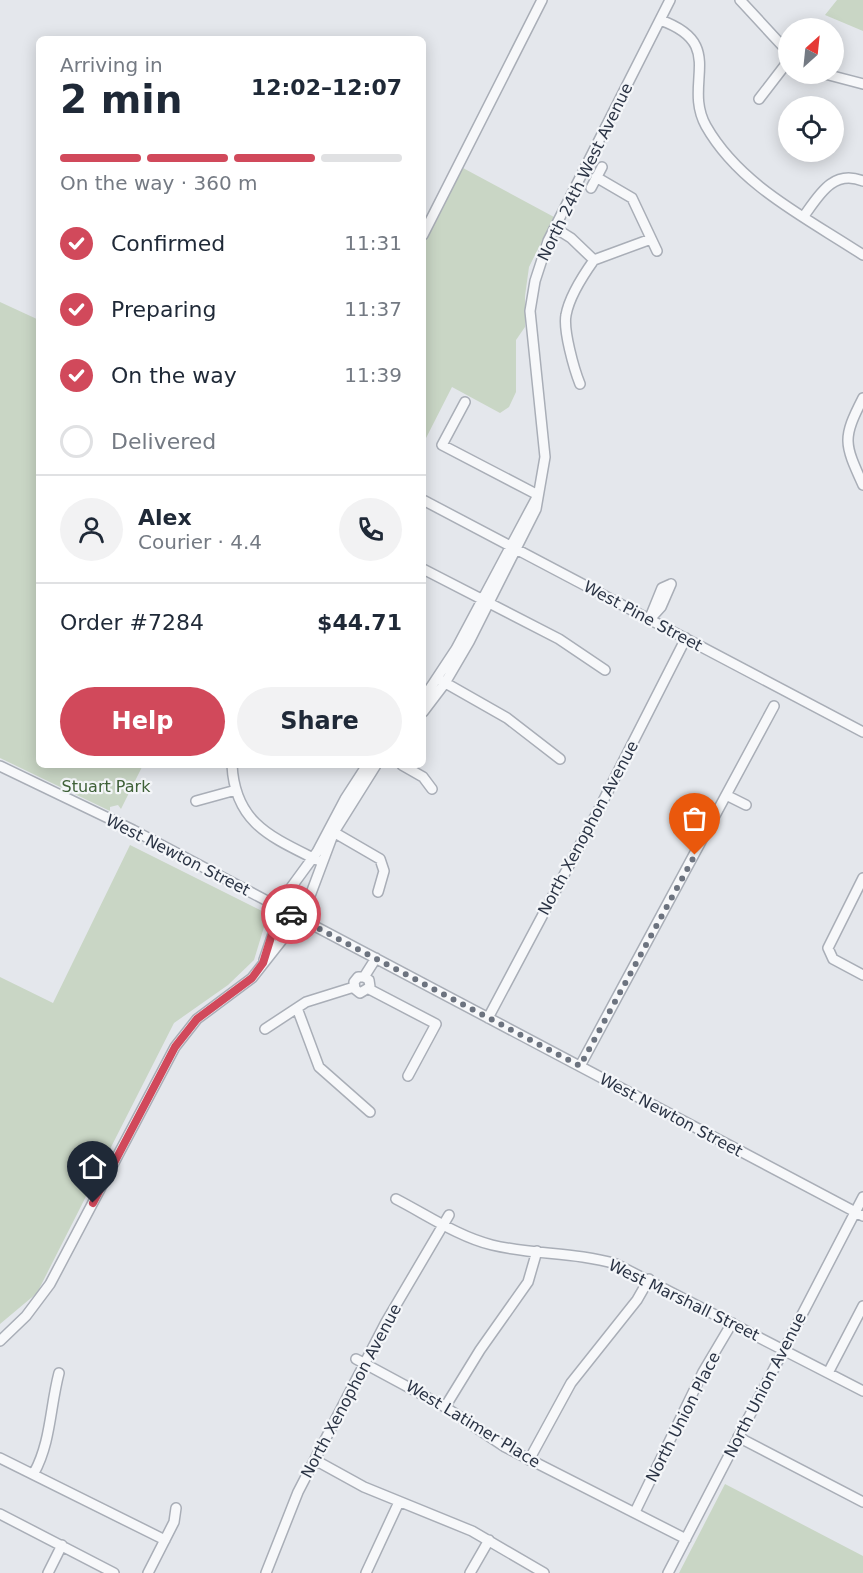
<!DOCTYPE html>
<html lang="en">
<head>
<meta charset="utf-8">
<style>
	body { margin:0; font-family:"DejaVu Sans",sans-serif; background:#f2f2f3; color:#1f2937; height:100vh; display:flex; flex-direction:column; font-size:22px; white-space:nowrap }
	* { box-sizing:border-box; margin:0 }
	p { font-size:20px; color:#747a83 }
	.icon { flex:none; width:33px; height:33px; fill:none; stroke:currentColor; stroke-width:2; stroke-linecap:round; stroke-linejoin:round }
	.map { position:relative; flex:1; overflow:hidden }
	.sheet { position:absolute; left:36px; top:36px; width:390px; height:732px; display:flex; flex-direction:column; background:#fff; border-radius:9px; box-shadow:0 3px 15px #0003 }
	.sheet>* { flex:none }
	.needle { width:39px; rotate:27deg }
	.buttons { position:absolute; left:778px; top:18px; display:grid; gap:12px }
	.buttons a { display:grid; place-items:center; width:66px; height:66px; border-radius:50%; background:#fff; box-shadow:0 3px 15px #0003; font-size:30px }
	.pin { position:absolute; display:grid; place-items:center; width:51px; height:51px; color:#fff; margin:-62px -26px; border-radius:50% 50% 50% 0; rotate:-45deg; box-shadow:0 0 6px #0007 }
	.pin .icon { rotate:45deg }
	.courier { position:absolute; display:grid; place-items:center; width:60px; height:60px; margin:-30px; border:4px solid #d1495b; border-radius:50%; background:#fff; color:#222; box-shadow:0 2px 8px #0007 }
	.head em { font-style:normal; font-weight:700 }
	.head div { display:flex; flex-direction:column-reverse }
	.head { display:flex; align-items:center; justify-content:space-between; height:102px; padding:0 24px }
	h1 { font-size:39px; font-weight:700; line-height:45px }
	.bar { display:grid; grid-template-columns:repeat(4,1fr); gap:9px 6px; align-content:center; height:72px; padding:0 24px }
	.bar i { height:8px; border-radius:4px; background:#e0e1e3 }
	.bar .current { background:#d1495b }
	.bar p { grid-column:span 4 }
	.line { display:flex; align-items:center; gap:15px; padding:0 24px; border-top:2px solid #e0e1e3 }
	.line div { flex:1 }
	.round { display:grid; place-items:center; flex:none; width:63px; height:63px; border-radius:32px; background:#f2f2f3 }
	ol { padding:0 24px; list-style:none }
	li { display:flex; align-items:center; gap:18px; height:66px }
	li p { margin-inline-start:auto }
	li .icon { padding:6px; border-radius:50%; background:#d1495b; color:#fff; stroke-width:4 }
	li:last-child { color:#747a83 }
	li i { width:33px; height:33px; border:3px solid #e0e1e3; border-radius:50% }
	.action { display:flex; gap:12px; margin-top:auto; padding:12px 24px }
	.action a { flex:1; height:69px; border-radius:36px; background:#d1495b; color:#fff; font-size:24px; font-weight:700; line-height:69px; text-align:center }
	.action a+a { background:#f2f2f3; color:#1f2937 }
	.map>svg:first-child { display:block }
</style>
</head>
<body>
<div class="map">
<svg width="863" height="1573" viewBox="0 0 863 1573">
	<rect width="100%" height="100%" fill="#e4e7ec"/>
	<!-- green -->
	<path fill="#c9d6c5" d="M837,0H863V31L825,15Z
		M463,168L554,217L529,267L525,296V327L516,340V392L509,407L500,413L452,387L423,444V245Z
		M0,302L39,320V765H143L121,809L118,805L110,807V811L0,758Z
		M130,845L268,914L254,960L228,985L174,1023L37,1293L0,1324V977L53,1003Z
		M725,1484L863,1556V1573H679Z"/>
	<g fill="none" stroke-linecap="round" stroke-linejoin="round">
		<!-- minor casing -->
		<g stroke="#a9aeb7" stroke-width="12">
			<path id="minor" d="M740,0L789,53
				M660,20C728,44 682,83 706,126C740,186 807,218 863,255
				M825,74L863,84
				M759,99L789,60
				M596,177L632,198L657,251
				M591,188L602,167
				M804,216C819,195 833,169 863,181
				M555,228L571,238L594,260
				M423,235L542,0
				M580,384C574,369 563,330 566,315C569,298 584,274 594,260L651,239
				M863,398C842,439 844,443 863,485
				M465,402L442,445L538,495
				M423,500L863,732
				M423,569L559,639L605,670
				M651,618L661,607L671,584
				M649,620L662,588L671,584
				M442,681L507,718L560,759
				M423,699L456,649L537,497
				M423,712L445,683L469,642L536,509L545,457L530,311L535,281L548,241L670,0
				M232,765C235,823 271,837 317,860
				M402,765L423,777L432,789
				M0,766L133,830L863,1216
				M726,795L746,805
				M196,801L236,790
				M330,830L380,859L384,871L378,892
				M863,878L828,948L833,959L863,975
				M264,960L287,893L317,852L345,799L367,765
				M364,977L369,980L370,987L360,993L355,989L354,982L358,977H364L376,958
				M369,989L436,1024L408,1076
				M297,1008L319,1067L370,1112
				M488,1018L599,809L686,638
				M265,1029L306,1002L354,987
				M580,1066L774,706
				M396,1199C427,1215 459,1237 492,1245C534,1255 575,1252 616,1264L863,1391
				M0,1341L26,1316L50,1284L175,1047L197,1019L252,978L304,912L334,832L376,765
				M356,1359L445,1407L505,1447L686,1539
				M828,1373L863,1306
				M445,1407L480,1350L528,1282L537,1251
				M738,1437L863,1502
				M0,1458L165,1540
				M315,1460L364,1487L472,1531L544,1573
				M529,1460L571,1383L637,1300L649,1279
				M34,1473C51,1442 50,1407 59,1373
				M635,1512L703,1372L732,1323
				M0,1514L114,1573
				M48,1573L62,1545
				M148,1573L174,1522L176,1508
				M266,1573L298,1492L386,1322L449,1215
				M366,1573L399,1502
				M470,1573L489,1540
				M668,1573L863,1197"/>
		</g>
		<!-- minor -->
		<use href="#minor" stroke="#f7f8fa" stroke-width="9"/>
	</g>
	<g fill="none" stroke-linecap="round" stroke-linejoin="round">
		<!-- done -->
		<path stroke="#6c737f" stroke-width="6" stroke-dasharray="0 10.8" d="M291,914L580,1066L695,855"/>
		<!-- route -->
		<path stroke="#d1495b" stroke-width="8" d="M93,1203L175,1047L197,1019L252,978L263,963L280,908L291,914"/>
	</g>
	<g text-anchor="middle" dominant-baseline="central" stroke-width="4.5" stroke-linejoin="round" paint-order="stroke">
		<!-- street labels -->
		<g font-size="16" fill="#2b3445" stroke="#f4f6f9">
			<text transform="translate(585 172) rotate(-64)">North 24th West Avenue</text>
			<text transform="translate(643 616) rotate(28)">West Pine Street</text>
			<text transform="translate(588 828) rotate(-62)">North Xenophon Avenue</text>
			<text transform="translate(178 855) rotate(27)">West Newton Street</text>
			<text transform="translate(671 1115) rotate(28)">West Newton Street</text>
			<text transform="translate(684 1300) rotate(26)">West Marshall Street</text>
			<text transform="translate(765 1385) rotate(-63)">North Union Avenue</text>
			<text transform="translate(351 1391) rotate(-62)">North Xenophon Avenue</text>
			<text transform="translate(683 1417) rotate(-63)">North Union Place</text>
			<text transform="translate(473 1424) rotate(31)">West Latimer Place</text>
		</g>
		<!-- park labels -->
		<g font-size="16" fill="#3f6138" stroke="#f4f6f9">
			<text x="106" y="786">Stuart Park</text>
		</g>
	</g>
</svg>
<div class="buttons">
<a><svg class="needle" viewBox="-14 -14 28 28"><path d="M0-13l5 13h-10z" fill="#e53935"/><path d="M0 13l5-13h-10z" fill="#747a83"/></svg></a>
<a><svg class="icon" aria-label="locate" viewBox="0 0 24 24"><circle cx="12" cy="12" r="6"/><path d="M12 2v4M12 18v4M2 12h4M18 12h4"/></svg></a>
</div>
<div class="pin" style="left:695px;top:855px;background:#ea580c"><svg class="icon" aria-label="bag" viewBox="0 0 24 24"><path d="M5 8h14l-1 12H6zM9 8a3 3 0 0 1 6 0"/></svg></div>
<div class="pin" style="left:93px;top:1203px;background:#1f2937"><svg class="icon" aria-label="home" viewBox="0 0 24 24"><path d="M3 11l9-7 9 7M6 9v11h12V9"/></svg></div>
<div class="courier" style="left:291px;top:914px"><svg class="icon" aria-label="car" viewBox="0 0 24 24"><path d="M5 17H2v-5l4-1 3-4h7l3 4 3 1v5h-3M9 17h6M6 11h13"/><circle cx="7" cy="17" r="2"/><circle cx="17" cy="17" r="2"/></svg></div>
<section class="sheet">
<div class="head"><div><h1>2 min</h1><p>Arriving in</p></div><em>12:02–12:07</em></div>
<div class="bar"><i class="current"></i><i class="current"></i><i class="current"></i><i></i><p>On the way · 360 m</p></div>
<ol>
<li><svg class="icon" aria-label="check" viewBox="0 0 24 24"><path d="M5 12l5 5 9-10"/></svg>Confirmed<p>11:31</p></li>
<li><svg class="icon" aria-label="check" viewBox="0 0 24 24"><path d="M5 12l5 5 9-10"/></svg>Preparing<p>11:37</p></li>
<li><svg class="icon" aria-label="check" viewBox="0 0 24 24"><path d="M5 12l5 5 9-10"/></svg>On the way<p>11:39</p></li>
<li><i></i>Delivered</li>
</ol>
<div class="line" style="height:108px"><a class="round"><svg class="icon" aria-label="person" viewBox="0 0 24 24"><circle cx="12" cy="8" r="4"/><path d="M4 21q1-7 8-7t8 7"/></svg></a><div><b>Alex</b><p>Courier · 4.4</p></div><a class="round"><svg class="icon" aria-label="phone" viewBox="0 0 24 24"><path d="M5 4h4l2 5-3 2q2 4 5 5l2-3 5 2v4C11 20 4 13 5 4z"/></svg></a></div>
<div class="line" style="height:78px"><div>Order #7284</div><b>$44.71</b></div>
<div class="action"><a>Help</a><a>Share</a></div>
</section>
</div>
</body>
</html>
